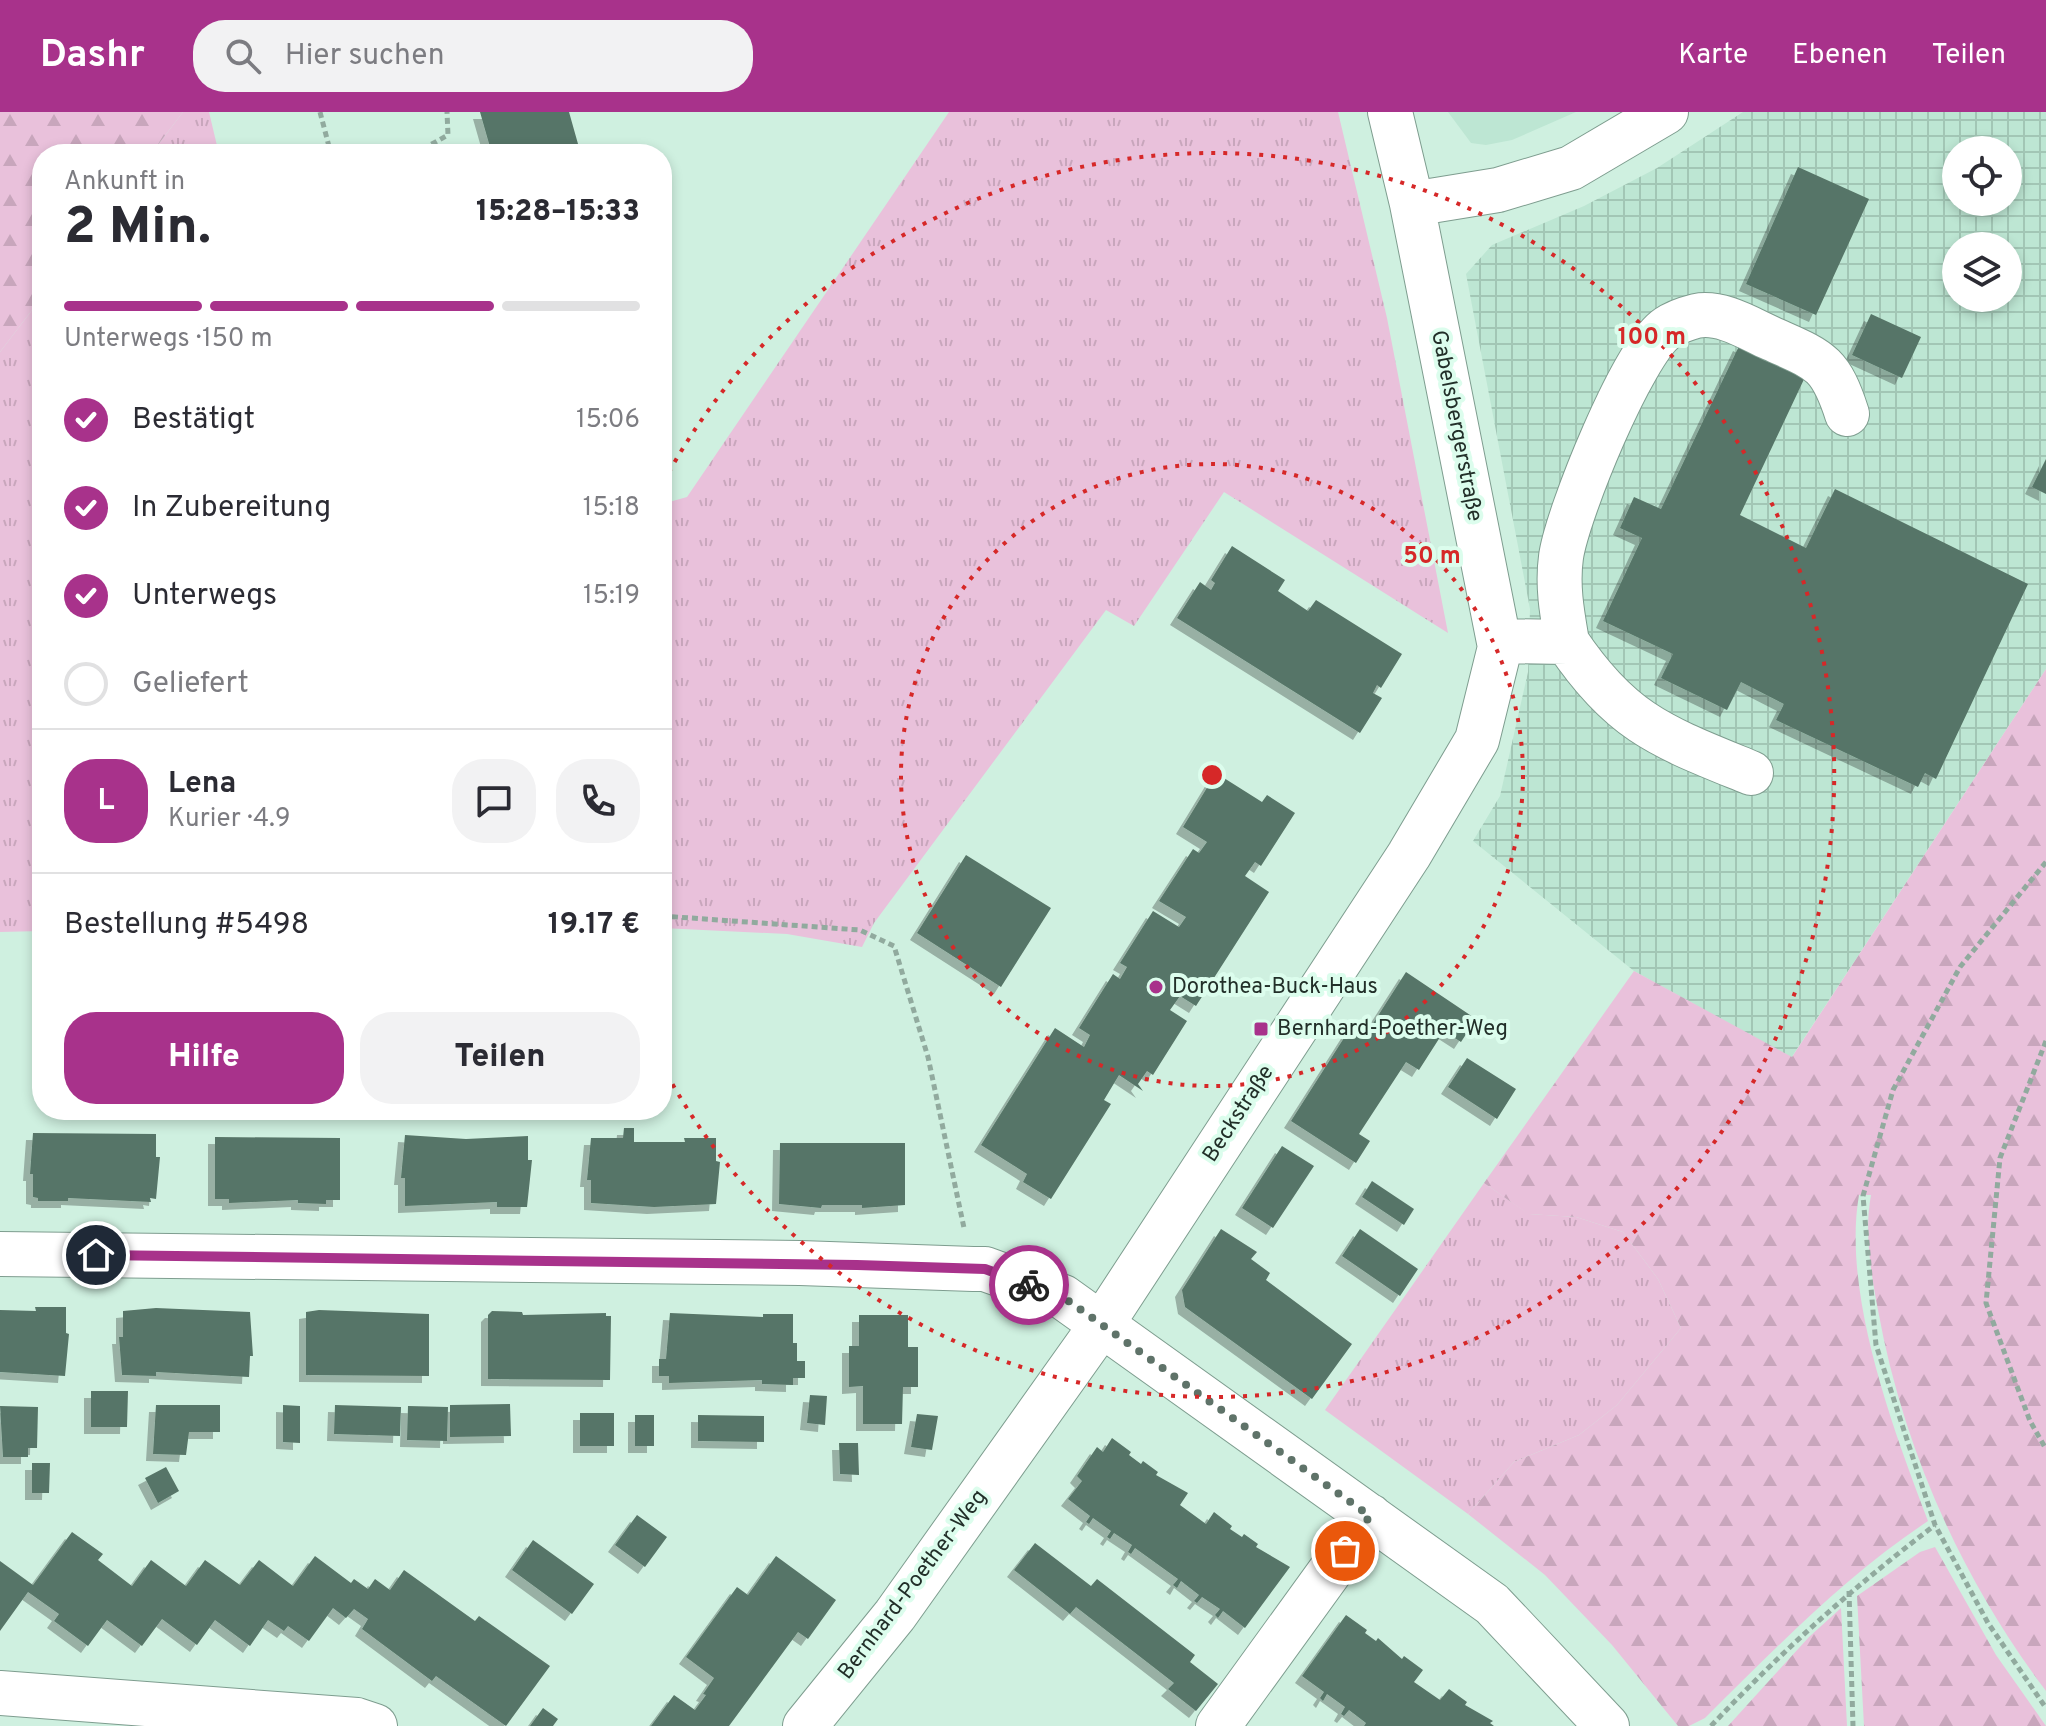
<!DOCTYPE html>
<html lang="de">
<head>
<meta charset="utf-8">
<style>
	body { margin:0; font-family:Overpass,sans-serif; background:#f2f2f3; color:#2b2b33; height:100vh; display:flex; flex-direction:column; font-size:30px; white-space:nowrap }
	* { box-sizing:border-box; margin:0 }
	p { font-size:26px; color:#7c7c81 }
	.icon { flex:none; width:44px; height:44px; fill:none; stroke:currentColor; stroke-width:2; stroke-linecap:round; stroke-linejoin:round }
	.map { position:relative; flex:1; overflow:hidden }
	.panel { position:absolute; left:32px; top:32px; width:640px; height:976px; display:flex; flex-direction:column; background:#fff; border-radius:32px; box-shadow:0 4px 12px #0003 }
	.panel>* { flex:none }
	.fabs { position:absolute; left:1942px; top:24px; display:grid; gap:16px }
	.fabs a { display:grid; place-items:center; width:80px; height:80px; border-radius:50%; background:#fff; box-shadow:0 4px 12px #0003; font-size:40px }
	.pin { position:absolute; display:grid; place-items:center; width:68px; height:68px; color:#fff; margin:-34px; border:4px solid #fff; border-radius:50%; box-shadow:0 2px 8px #0007 }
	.courier { position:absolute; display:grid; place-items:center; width:80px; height:80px; margin:-40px; border:6px solid #a8328b; border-radius:50%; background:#fff; color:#222; box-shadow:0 2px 10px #0007 }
	.overview em { font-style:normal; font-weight:800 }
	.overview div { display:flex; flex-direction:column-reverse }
	.overview { display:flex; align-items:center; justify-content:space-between; height:136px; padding:0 32px }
	h1 { font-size:52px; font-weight:800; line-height:60px }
	.bar { display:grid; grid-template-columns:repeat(4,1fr); gap:12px 8px; align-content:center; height:96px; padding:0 32px }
	.bar i { height:10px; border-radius:6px; background:#e1e1e2 }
	.bar .current { background:#a8328b }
	.bar p { grid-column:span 4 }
	.line { display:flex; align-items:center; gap:20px; padding:0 32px; border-top:2px solid #e1e1e2 }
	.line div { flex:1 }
	.round { display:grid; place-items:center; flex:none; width:84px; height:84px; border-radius:32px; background:#f2f2f3 }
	ol { padding:0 32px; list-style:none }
	li { display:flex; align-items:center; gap:24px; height:88px }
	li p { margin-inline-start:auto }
	li .icon { padding:8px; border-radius:50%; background:#a8328b; color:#fff; stroke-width:4 }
	li:last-child { color:#7c7c81 }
	li i { width:44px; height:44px; border:4px solid #e1e1e2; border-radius:50% }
	.primary-button { display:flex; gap:16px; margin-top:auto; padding:16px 32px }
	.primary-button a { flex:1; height:92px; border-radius:32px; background:#a8328b; color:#fff; font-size:32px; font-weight:800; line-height:92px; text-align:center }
	.primary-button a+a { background:#f2f2f3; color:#2b2b33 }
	header { display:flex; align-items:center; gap:48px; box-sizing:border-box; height:112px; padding:0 40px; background:#a8328b; color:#fff }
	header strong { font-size:38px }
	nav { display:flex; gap:44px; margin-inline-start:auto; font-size:28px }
	.search { width:560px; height:72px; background:#f2f2f3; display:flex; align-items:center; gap:20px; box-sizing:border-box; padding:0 28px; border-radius:32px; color:#7c7c81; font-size:30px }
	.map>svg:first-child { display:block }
</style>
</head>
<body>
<header>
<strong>Dashr</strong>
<div class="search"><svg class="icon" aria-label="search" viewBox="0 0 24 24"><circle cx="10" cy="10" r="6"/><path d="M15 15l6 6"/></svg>Hier suchen</div>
<nav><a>Karte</a><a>Ebenen</a><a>Teilen</a></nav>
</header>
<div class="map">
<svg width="2046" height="1614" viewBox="0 0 2046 1614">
	<defs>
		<pattern id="industrial-grid" width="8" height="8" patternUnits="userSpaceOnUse" patternTransform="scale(2)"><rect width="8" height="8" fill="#bde6d3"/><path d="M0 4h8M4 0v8" fill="none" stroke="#a2c6b5"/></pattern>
		<pattern id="grass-tufts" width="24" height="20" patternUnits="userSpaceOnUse" patternTransform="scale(2)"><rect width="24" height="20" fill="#e9c1db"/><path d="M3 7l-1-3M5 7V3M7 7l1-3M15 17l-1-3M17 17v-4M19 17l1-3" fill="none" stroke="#c8a6bc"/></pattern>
		<pattern id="forest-firs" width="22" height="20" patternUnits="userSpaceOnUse" patternTransform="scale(2)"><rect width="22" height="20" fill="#e9c1db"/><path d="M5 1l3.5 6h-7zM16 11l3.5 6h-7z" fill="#c8a6bc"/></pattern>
		<filter id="shadow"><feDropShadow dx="-7" dy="7" stdDeviation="0" flood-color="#0004"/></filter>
	</defs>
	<rect width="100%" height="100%" fill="#cff0e0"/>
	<!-- built -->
	<path fill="#bde6d3" d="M1448,0H1576L1512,28L1486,33L1471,31Z"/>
	<!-- industrial -->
	<path fill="url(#industrial-grid)" fill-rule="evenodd" d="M1743,0H2046V557L1791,946L1634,859L1473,729L1500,684L1528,560L1530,497L1466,162L1492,133L1584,94L1657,56ZM1956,38H2008V90H1956ZM1956,134H2008V186H1956Z"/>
	<!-- grass -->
	<path fill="url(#grass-tufts)" d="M183,0H209L219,42H151Z
		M949,0H1338L1387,206L1448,521L1224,380L1134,514L1106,498L874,811L862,835L787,822L662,816V392L687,385Z
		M42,185V819L0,820V240Z
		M1484,1071L1529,1102L1576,1105L1623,1120L1658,1167L1681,1216L1617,1293L1579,1323L1514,1350L1468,1402L1325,1298Z"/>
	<!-- forest -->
	<path fill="url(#forest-firs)" d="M0,0H183L151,42H42V185L0,240Z
		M2046,557V1579C1961,1466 1903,1336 1878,1198C1871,1161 1864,1120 1871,1083H1859C1842,1181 1893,1317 1928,1409C1845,1464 1776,1536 1705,1606L1689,1614H1678L1612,1533L1545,1463L1468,1402L1514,1350L1579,1323L1617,1293L1681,1216L1658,1167L1623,1120L1576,1105L1528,1102L1484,1071L1634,859L1792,945Z
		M1935,1435L1996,1543L2046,1614H1864L1857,1484L1920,1440Z
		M1841,1496L1847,1614H1728L1809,1525Z"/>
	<!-- building -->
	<path fill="#577567" filter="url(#shadow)" d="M480,0H569L580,39L492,42Z
		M1798,55L1869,87L1816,203L1746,172Z
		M1871,202L1921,225L1902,266L1852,243Z
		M1740,232L1806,263L1740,403L1806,436L1835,377L2028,472L1936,667L1925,661L1918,675L1776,608L1784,592L1741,570L1727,598L1661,566L1673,542L1603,509L1642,426L1620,416L1634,385L1661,397Z
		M2046,347V382L2032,375Z
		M1232,434L1285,468L1278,479L1308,499L1316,488L1402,542L1381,576L1377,573L1373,581L1382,586L1360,621L1177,506L1200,470L1211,478L1215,471L1211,468Z
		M1216,661L1262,690L1267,683L1295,701L1261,754L1255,750L1245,764L1269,780L1196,894L1180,884L1170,898L1187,909L1153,963L1147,959L1138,972L1143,979L1119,963L1104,988L1111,992L1051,1087L1023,1070L1027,1062L981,1033L1055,916L1084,935L1090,923L1079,916L1113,862L1120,867L1127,855L1120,851L1153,799L1179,815L1186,805L1159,789L1193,737L1199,741L1207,730L1183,715Z
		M966,743L1051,796L1001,875L917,821Z
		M1406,860L1476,907L1461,930L1444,919L1419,958L1406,950L1359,1022L1370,1029L1356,1051L1291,1009L1351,915L1365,924Z
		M1467,946L1516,977L1497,1007L1448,975Z
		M624,1016H634V1030H685L684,1026H716V1049L720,1050L716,1092L654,1095L591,1091V1068H587L591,1026H623Z
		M33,1021L156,1022V1045H160L156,1087L150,1086L151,1090L68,1086V1089H38V1086L33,1085V1062H30Z
		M405,1023L466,1027L528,1024V1048H532L527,1095H497V1090L405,1094V1066H401Z
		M215,1025L340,1026V1088H326V1092L298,1091V1088L229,1091V1087H215Z
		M780,1031H905V1093L862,1096V1093H822L821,1096L779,1092Z
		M1282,1034L1314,1054L1273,1116L1242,1096Z
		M1372,1069L1414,1097L1404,1113L1362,1085Z
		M1221,1117L1257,1140L1251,1147L1270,1161L1266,1168L1352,1232L1312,1287L1185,1195L1182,1178Z
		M1360,1117L1418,1157L1400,1184L1342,1144Z
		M35,1195H66V1221L69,1222L65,1264L0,1260V1198L36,1199Z
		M156,1196L250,1200L253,1244H250L249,1265L156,1260V1264L122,1263L119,1225H123V1199Z
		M319,1198L429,1202V1264L306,1263V1200Z
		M492,1199L522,1200L523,1203L606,1201V1204H611L610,1268L488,1267V1203Z
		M670,1201L763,1205V1202H793V1231H797V1249H805V1266H793V1273L762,1272V1268L669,1271V1264H659V1247H666Z
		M859,1203H908V1235H918V1275H903L902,1312H863V1274L849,1275V1234H859Z
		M91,1279H128L127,1315H91Z
		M810,1283L827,1284L825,1313L807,1311Z
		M510,1292L511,1324L450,1325V1293Z
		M156,1293H220V1320H189L186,1343L153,1342Z
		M283,1293L300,1294V1331L283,1330Z
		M335,1293L401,1295L400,1324L334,1322Z
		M0,1294L38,1295L37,1336H28V1345H3Z
		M408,1294L448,1295L447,1329L407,1328Z
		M580,1301H614V1334H580Z
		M917,1302L938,1304L932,1338L911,1335Z
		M635,1303H654V1334H635Z
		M698,1303L764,1304V1330L698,1329Z
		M1112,1326L1131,1340L1129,1343L1141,1352L1143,1349L1158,1360L1156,1363L1188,1381L1180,1393L1206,1412L1214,1400L1232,1414L1230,1417L1242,1425L1244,1422L1258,1432L1256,1435L1290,1455L1245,1516L1223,1499L1218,1506L1215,1503L1220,1497L1202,1485L1197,1491L1194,1489L1199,1483L1181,1469L1177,1476L1173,1473L1178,1467L1135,1436L1131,1442L1128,1440L1132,1433L1114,1421L1110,1427L1107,1425L1111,1419L1093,1406L1089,1412L1086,1410L1090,1404L1068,1387L1082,1369L1077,1364L1097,1335L1103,1340Z
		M839,1331H858L859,1363L840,1362Z
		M32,1351H50L49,1381H32Z
		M166,1355L179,1379L158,1391L145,1366Z
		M637,1403L667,1425L645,1455L615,1433Z
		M72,1420L103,1442L98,1448L132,1474L151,1448L186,1474L205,1448L240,1473L259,1448L293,1474L315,1444L351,1471L354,1467L368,1477L375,1467L390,1478L404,1458L475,1509L479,1504L550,1554L506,1614L436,1564L432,1569L362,1517L368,1507L354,1497L346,1506L333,1496L309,1529L288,1514L284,1519L268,1508L250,1534L215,1508L197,1533L162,1507L142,1534L107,1508L88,1534L54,1509L59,1502L28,1480L0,1519V1449L33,1473Z
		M533,1428L594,1472L572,1502L512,1458Z
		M1035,1431L1091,1474L1097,1467L1195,1543L1190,1550L1218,1572L1196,1599L1168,1577L1174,1571L1076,1495L1070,1502L1014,1458Z
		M776,1444L836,1488L808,1527L798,1520L729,1614H651L674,1583L695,1598L706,1583L703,1582L714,1566L686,1545L737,1475L748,1483Z
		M1346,1503L1367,1518L1365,1521L1376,1529L1378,1526L1402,1547L1404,1544L1423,1558L1414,1570L1440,1588L1449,1577L1467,1590L1465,1593L1493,1609L1490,1611L1494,1614H1364L1366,1611L1349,1598L1344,1604L1341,1602L1345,1595L1327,1582L1323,1589L1320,1586L1324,1580L1302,1564Z
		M543,1596L558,1607L553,1614H530Z"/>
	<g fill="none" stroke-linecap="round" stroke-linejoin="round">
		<!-- minor casing -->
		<g stroke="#7e9d8f" stroke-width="46">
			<path id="minor" d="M1412,92L1498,78L1571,56L1666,0
				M1499,529L1567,530C1622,612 1663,625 1751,661
				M1567,530C1562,501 1557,474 1561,445C1567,402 1633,239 1667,216C1674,211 1688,206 1696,204C1721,199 1748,216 1770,226C1819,248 1830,249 1847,302
				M0,1142L800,1151L973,1157H985L1063,1185L1492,1492L1607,1614
				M0,1581L357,1608L375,1614
				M805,1614L895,1503L1102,1212L1409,743L1477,628L1500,535L1412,92L1390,0
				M1218,1614L1370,1404"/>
		</g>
		<!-- path -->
		<path stroke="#91aa9e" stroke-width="5" stroke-dasharray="6 4" stroke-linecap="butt" d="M320,0L331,42
			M414,42L448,23L447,0
			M2046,750L1960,855L1893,978L1863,1084L1876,1233L1935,1413L1988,1511L2046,1596
			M662,804L860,818L894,834L928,945L964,1116
			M2046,929L2000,1046L1986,1191L2030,1309L2046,1337
			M1849,1479L1853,1614
			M1711,1614C1783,1538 1851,1477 1935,1413"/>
		<!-- minor -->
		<use href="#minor" stroke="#fff" stroke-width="44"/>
	</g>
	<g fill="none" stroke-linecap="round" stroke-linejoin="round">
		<!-- done -->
		<path stroke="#5f7369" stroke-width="8" stroke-dasharray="0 14.4" d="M1029,1173L1063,1185L1370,1404L1345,1439"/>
		<!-- route -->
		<path stroke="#a8328b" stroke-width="10" d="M96,1143L857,1153L985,1157L1029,1173"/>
	</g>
	<!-- distance rings -->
	<g fill="none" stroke="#d62828" stroke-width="4" stroke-dasharray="4 8">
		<circle cx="1212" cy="663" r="311"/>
		<path d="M663 371A622 622 0 1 1 663 955"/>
	</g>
	<!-- markers -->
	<g fill="#a8328b" stroke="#dcfded" stroke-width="3">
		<circle cx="1156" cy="875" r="8"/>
		<rect x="1253" y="909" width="16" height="16" rx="4"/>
	</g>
	<g text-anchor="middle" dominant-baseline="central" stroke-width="8" stroke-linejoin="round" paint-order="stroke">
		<!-- street labels -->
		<g font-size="22" fill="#222f29" stroke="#dcfded">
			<text transform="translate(1456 314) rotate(79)">Gabelsbergerstraße</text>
			<text transform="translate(1239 1002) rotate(-57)">Beckstraße</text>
			<text transform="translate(913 1473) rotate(-53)">Bernhard-Poether-Weg</text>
		</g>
		<!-- poi labels -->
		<g font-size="22" fill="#222f29" stroke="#dcfded" text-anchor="start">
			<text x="1172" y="875">Dorothea-Buck-Haus</text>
			<text x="1277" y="917">Bernhard-Poether-Weg</text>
		</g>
	</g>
	<circle cx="1212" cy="663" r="12" fill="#d62828" stroke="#dcfded" stroke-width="4"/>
	<g font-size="24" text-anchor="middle" font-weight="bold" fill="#d62828" stroke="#dcfded" stroke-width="8" stroke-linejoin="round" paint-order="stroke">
		<text x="1652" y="232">100 m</text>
		<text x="1432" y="451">50 m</text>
	</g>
</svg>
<div class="fabs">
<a><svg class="icon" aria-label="locate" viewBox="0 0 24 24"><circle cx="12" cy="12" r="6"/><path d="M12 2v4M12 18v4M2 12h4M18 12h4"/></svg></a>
<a><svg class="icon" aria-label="layers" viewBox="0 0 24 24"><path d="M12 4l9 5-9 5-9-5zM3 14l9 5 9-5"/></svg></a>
</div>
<div class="pin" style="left:1345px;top:1439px;background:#ea580c"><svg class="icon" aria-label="bag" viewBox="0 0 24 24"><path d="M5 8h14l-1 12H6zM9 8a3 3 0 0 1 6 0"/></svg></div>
<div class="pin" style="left:96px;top:1143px;background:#1f2937"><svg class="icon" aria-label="home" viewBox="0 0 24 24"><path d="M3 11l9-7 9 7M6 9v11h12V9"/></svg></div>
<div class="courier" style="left:1029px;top:1173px"><svg class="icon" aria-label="bike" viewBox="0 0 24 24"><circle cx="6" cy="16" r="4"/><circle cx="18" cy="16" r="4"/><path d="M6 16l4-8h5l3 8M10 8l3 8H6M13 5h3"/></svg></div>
<section class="panel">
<div class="overview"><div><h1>2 Min.</h1><p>Ankunft in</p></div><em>15:28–15:33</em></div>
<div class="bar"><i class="current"></i><i class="current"></i><i class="current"></i><i></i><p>Unterwegs · 150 m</p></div>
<ol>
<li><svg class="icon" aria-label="check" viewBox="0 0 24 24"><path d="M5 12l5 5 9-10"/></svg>Bestätigt<p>15:06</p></li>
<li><svg class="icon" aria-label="check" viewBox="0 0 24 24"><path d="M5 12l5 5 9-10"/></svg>In Zubereitung<p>15:18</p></li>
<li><svg class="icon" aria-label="check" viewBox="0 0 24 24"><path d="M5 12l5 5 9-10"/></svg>Unterwegs<p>15:19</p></li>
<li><i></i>Geliefert</li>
</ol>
<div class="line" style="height:144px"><b class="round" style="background:#a8328b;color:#fff">L</b><div><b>Lena</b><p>Kurier · 4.9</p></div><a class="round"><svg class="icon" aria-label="chat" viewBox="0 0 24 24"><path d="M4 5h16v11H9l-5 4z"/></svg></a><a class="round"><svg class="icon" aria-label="phone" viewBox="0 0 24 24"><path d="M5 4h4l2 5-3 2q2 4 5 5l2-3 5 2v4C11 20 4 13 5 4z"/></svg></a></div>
<div class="line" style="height:104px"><div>Bestellung #5498</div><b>19.17 €</b></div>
<div class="primary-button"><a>Hilfe</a><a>Teilen</a></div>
</section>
</div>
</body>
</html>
